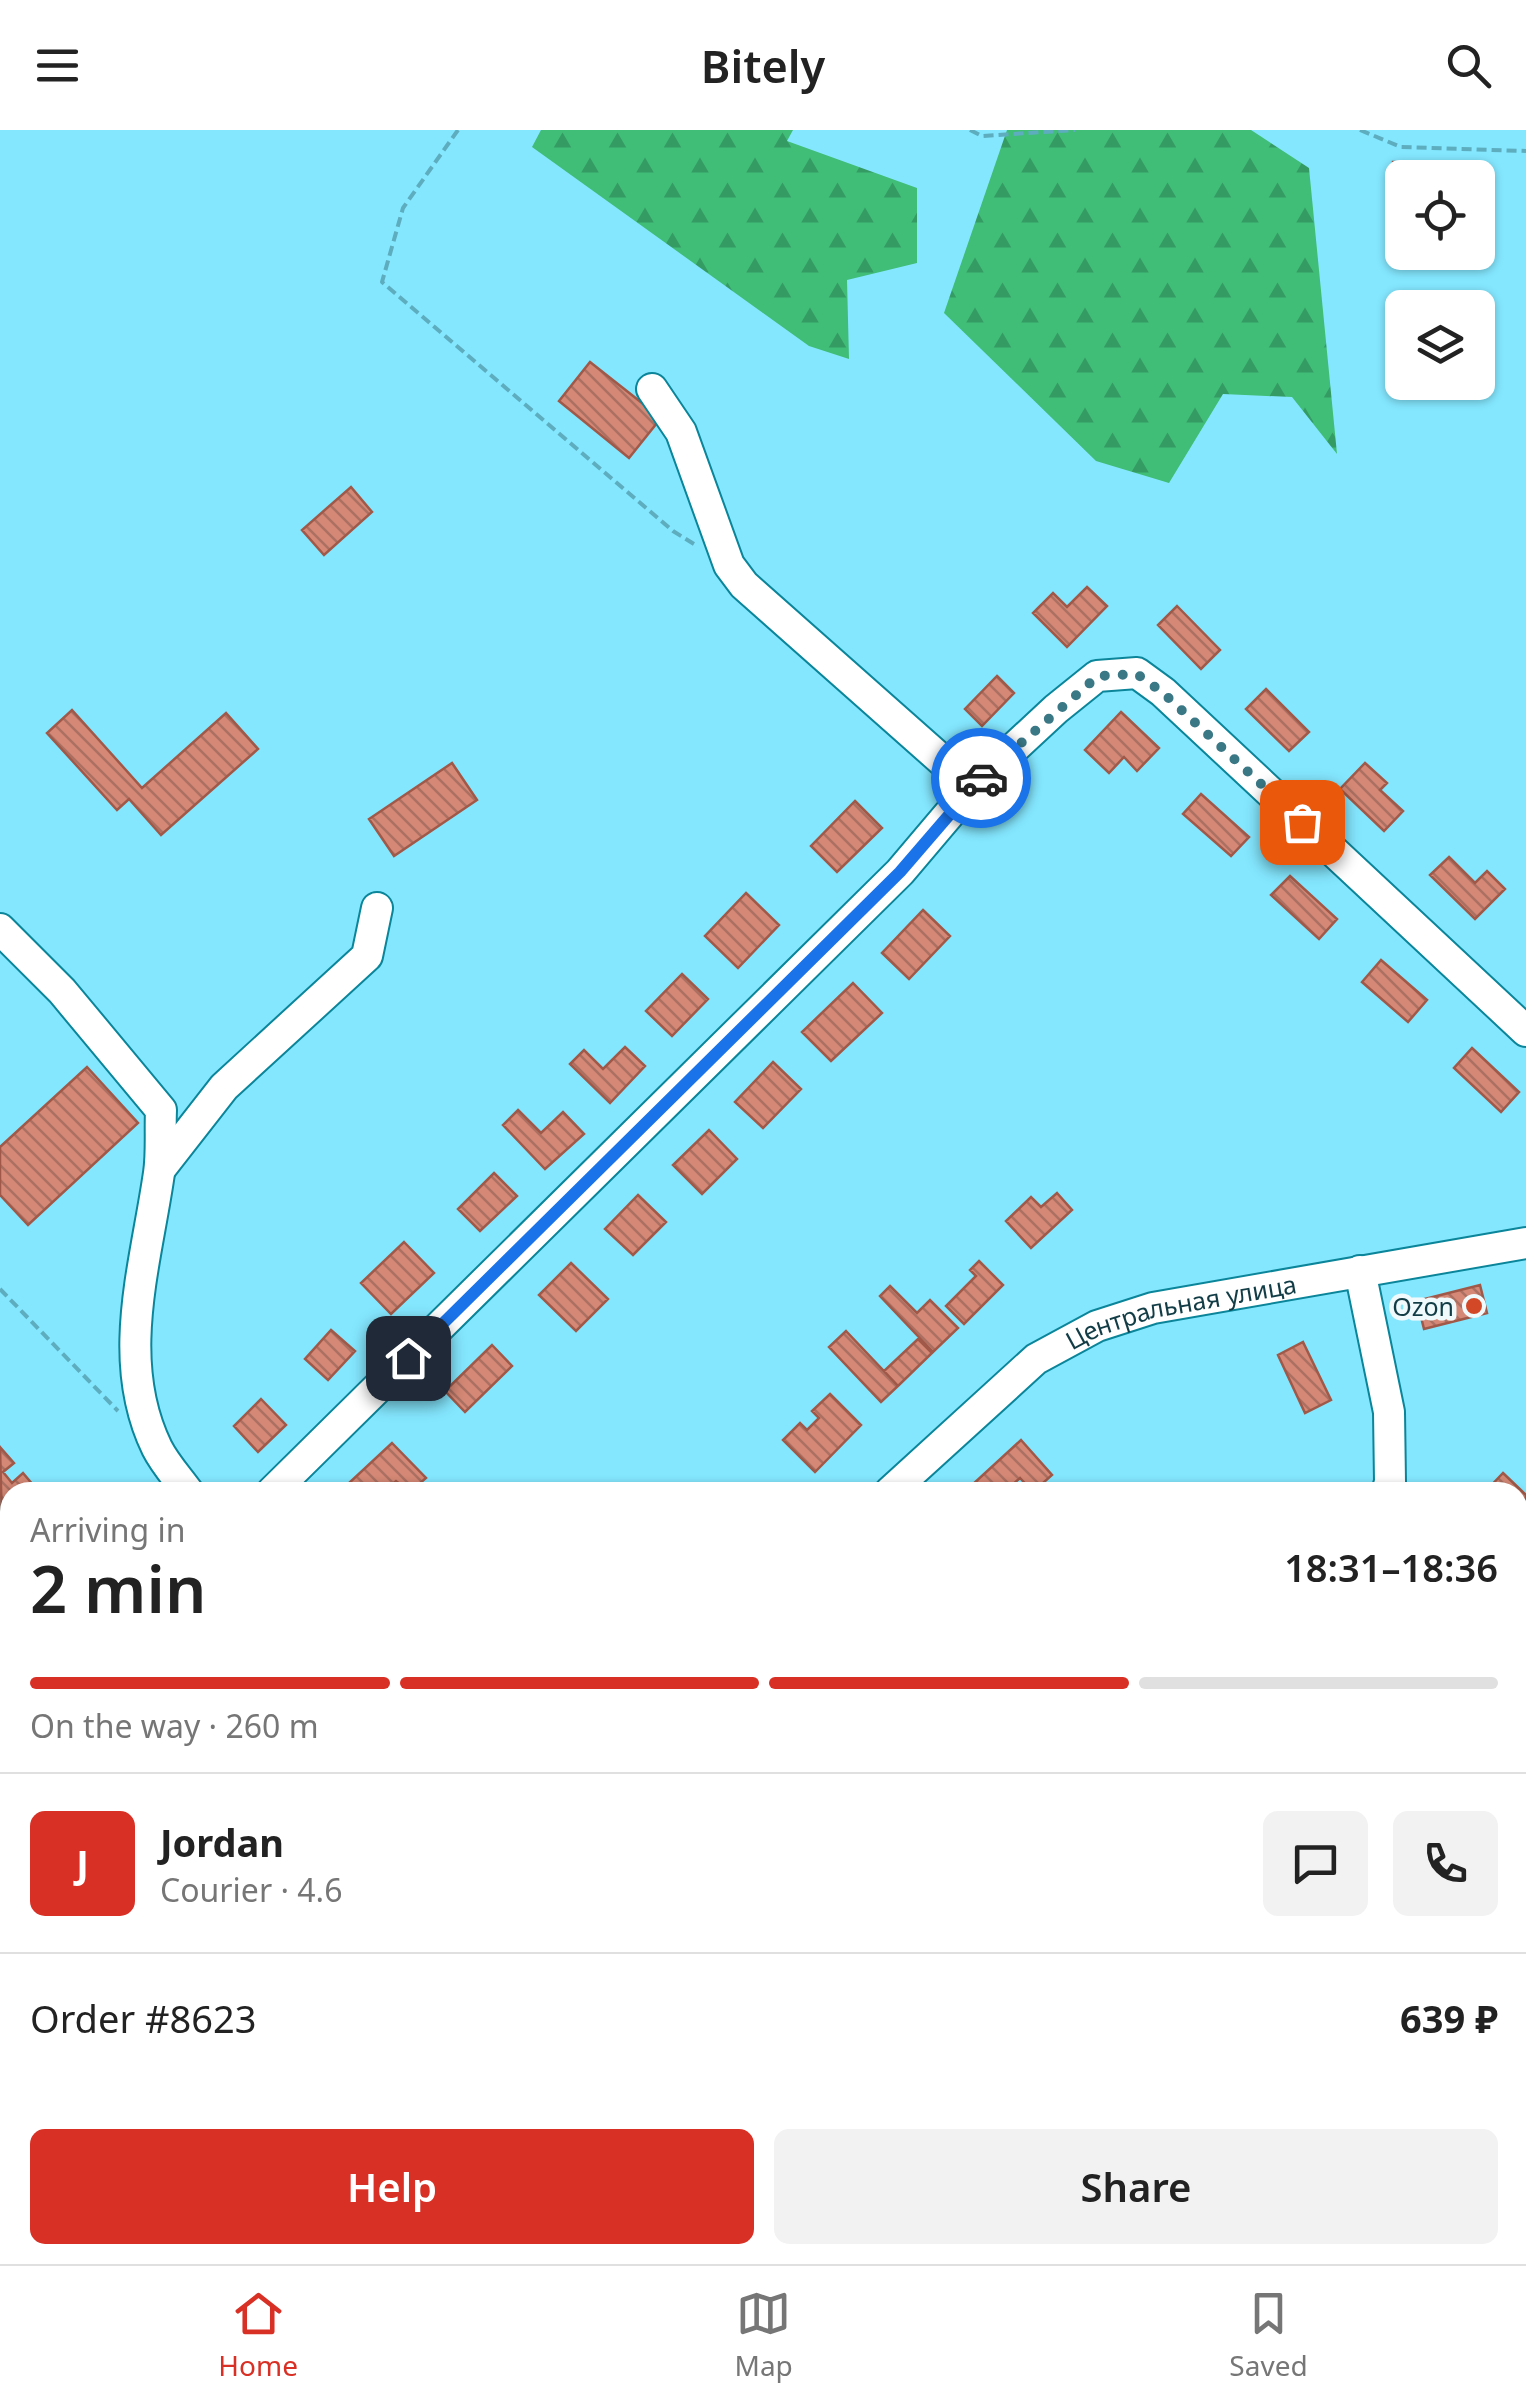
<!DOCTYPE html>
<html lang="en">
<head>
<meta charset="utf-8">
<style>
	body { margin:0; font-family:"Noto Sans",sans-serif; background:#f2f2f2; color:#222; height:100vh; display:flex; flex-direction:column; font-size:38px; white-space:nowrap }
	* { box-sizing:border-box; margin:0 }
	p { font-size:32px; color:#767676 }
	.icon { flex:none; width:55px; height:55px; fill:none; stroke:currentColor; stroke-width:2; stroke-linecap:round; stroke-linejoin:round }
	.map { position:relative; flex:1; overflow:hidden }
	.details { position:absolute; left:0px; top:1352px; width:1528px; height:782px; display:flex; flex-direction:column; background:#fff; border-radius:30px 30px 0 0; box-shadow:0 2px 8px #0004 }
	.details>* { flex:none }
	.buttons { position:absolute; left:1385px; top:30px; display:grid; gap:20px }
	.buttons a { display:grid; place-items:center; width:110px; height:110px; border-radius:15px; background:#fff; box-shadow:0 2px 8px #0004; font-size:50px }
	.pin { position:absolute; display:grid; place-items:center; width:85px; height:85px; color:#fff; margin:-42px; border-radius:20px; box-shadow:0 5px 15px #0006 }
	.courier { position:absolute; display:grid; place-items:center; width:100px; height:100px; margin:-50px; border:8px solid #1a73e8; border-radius:50%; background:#fff; color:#222; box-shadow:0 2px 12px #0007 }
	.summary em { font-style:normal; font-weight:600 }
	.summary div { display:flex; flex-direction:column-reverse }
	.summary { display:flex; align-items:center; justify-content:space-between; height:170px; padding:0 30px }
	h1 { font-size:65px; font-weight:600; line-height:75px }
	.bar { display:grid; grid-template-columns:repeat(4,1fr); gap:15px 10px; align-content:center; height:120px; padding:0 30px }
	.bar i { height:12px; border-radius:8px; background:#e0e0e0 }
	.bar .current { background:#d93025 }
	.bar p { grid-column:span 4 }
	.line { display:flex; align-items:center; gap:25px; padding:0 30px; border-top:2px solid #e0e0e0 }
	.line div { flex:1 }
	.round { display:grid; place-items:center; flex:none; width:105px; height:105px; border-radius:15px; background:#f2f2f2 }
	.action { display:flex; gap:20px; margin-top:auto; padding:20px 30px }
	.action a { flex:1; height:115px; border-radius:15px; background:#d93025; color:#fff; font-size:40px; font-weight:600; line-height:115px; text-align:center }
	.action a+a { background:#f2f2f2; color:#222 }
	header { display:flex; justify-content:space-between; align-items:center; height:130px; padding:0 30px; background:#fff; font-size:45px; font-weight:600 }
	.tab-bar { display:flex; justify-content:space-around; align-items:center; height:140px; border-top:2px solid #e0e0e0; background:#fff; font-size:28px; color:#767676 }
	.tab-bar a { display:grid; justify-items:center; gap:5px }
	.tab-bar .current { color:#d93025 }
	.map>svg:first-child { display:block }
</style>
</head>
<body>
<header><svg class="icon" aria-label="menu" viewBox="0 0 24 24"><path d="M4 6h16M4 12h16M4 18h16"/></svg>Bitely<svg class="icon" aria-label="search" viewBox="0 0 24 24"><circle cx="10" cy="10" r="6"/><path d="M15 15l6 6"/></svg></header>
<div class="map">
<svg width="1526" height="2134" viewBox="0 0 1526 2134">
	<defs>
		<pattern id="forest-firs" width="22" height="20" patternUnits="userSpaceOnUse" patternTransform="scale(2.5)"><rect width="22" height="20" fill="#40bd76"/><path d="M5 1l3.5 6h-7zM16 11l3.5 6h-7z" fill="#349b63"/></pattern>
		<pattern id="building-back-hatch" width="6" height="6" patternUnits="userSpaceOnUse" patternTransform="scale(2.5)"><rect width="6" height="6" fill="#d48875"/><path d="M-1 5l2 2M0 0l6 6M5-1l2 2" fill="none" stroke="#ab7062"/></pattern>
	</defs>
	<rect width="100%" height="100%" fill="#84e7fe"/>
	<!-- forest -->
	<path fill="url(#forest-firs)" d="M541,0H793L787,11L917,58V133L847,150L849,229L809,216L532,17Z
		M1007,0H1251L1309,38L1337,324L1292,267L1223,264L1169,353L1096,331L944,183Z"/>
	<!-- building -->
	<path fill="url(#building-back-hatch)" stroke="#a05948" stroke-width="2.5" d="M1393,32L1448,34V48H1402V65H1392Z
		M590,232L661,288L629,328L559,271Z
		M351,357L372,382L324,425L302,400Z
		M1087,457L1107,476L1067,517L1033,483L1053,463L1067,477Z
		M1177,476L1220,520L1201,539L1158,495Z
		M997,546L1014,563L982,596L965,579Z
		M1266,559L1309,602L1289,621L1246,579Z
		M72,580L142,658L226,583L258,619L161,705L129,669L117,680L47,603Z
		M1121,582L1159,618L1137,641L1124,627L1109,643L1085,620Z
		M452,633L477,670L394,726L369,689Z
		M1365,633L1387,653L1380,660L1403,681L1384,701L1340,659Z
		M1201,664L1249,707L1231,726L1183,684Z
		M855,671L882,698L837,742L811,716Z
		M1449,727L1475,753L1487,741L1505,759L1475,789L1430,745Z
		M1290,746L1337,789L1319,809L1271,765Z
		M746,763L779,795L738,838L705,806Z
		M923,780L950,806L909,849L882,823Z
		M1381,830L1427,870L1408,892L1362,852Z
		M682,844L708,869L672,906L646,881Z
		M853,853L882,883L831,931L802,902Z
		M625,917L645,936L610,973L570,934L584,920L603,939Z
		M1472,918L1519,962L1501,982L1454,938Z
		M773,932L801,959L763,998L735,972Z
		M87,937L138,993L28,1095L0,1065V1017Z
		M518,980L541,1003L563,982L584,1004L545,1039L503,995Z
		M709,1000L737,1029L702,1064L673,1035Z
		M494,1043L517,1066L480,1101L458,1079Z
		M1057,1063L1072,1080L1031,1118L1006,1091L1031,1067L1041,1077Z
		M638,1065L666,1092L633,1125L605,1099Z
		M404,1112L434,1143L391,1184L361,1153Z
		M979,1131L1003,1155L964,1194L946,1176L976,1146L970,1140Z
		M571,1133L608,1169L576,1201L539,1165Z
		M1480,1155L1487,1183L1424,1199L1417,1171Z
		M890,1156L917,1183L930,1170L958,1198L933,1222L880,1166Z
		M331,1200L355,1221L328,1250L305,1229Z
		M846,1201L898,1256L881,1272L829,1217Z
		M918,1209L932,1223L898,1256L884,1241Z
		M1303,1212L1331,1270L1305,1283L1278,1225Z
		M492,1215L512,1236L465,1282L445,1261Z
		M830,1264L861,1295L815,1342L783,1310L800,1293L807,1300L819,1288L812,1281Z
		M261,1269L286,1295L258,1322L234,1296Z
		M1021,1310L1052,1345L1033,1362L1020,1348L1010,1357L1015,1362H979L972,1355Z
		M392,1313L426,1348L410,1362L396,1351L383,1362H358L349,1353Z
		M0,1317L14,1333L3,1342L12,1353L23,1343L39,1362H10V1389L2,1396Z
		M1503,1343L1526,1365V1383L1518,1391V1362H1485Z
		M0,1739L10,1749V1762L0,1771Z
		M516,2125H556L564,2134H524Z"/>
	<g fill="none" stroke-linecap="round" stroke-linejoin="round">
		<!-- minor casing -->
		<g stroke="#0b859a" stroke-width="34">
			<g id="minor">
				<path d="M652,259L681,302L729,435L744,455L972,657"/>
				<path d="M0,799L62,861L161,980C160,1001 162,1023 159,1043C146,1134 114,1230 157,1318C165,1334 178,1348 188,1362"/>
				<path d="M160,1039L224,957L367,826L377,778"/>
				<path d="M1360,1141L1389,1282L1390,1352L1387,1362"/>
				<path d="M272,1362L900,742L972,657L1056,579L1097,546L1137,543L1163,562L1526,901"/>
				<path id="s1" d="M890,1362L1036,1229L1097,1196L1153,1178L1526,1113"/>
				<path d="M0,1426L10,1437"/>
				<path d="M0,1628L10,1618"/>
				<path d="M1518,1922L1526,1931"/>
				<path d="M238,2125L247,2134"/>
				<path d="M91,2134L100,2125"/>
				<path d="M635,2134L645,2125"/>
			</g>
		</g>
		<!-- path -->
		<path stroke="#5dadbf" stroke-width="4" stroke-dasharray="10 5" stroke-linecap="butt" d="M458,0L403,78L382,152L673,401L694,414
			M970,0L982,6L1075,0
			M1360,0L1401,17L1526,21
			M0,1159L118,1281
			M19,2134L29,2125
			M155,2134L163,2125"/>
		<!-- minor -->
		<use href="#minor" stroke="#fff" stroke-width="30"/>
	</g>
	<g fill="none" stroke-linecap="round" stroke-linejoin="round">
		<!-- done -->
		<path stroke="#3a7886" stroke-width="10" stroke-dasharray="0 18" d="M981,648L1098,546L1137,544L1162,562L1302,692"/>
		<!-- route -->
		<path stroke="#1a73e8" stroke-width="12" d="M408,1228L900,742L981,648"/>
	</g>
	<!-- markers -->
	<circle fill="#d34928" stroke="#f0f9fb" stroke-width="4" cx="1474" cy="1176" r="10"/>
	<g text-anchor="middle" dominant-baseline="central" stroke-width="9" stroke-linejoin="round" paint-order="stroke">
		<!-- poi labels -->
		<g font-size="25" fill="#123d46" stroke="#f0f9fb" text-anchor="end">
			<text x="1454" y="1176">Ozon</text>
		</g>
		<!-- street labels -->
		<g font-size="25" fill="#123d46" stroke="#f0f9fb">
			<text stroke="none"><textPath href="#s1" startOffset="352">Центральная улица</textPath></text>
		</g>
	</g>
</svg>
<div class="buttons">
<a><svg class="icon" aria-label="locate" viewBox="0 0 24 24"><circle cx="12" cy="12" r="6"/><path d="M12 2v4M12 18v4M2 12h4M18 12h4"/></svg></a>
<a><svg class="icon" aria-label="layers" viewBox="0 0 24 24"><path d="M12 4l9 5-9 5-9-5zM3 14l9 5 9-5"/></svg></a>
</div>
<div class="pin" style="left:1302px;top:692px;background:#ea580c"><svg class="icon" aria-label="bag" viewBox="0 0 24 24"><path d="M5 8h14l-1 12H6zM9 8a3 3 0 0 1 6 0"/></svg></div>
<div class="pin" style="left:408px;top:1228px;background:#1f2937"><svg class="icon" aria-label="home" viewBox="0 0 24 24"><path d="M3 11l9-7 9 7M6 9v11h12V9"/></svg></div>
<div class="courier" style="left:981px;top:648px"><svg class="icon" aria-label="car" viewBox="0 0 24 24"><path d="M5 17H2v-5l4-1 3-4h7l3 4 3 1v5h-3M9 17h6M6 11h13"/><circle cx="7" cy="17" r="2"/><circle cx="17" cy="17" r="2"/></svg></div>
<section class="details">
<div class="summary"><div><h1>2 min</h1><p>Arriving in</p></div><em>18:31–18:36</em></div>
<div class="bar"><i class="current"></i><i class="current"></i><i class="current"></i><i></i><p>On the way · 260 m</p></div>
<div class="line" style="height:180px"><b class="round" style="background:#d93025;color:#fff">J</b><div><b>Jordan</b><p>Courier · 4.6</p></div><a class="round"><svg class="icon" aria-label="chat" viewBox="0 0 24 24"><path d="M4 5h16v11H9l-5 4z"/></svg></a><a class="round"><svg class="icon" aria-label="phone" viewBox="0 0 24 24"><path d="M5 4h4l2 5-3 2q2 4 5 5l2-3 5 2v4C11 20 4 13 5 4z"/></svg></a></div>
<div class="line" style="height:130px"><div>Order #8623</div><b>639 ₽</b></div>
<div class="action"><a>Help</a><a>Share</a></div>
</section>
</div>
<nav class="tab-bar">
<a class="current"><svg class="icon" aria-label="home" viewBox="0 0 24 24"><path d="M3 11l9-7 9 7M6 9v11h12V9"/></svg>Home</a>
<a><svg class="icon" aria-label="map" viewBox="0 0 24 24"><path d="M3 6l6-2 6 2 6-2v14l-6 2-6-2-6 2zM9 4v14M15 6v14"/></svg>Map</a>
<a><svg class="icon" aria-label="saved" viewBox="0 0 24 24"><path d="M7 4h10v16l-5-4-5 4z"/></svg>Saved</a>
</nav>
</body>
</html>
